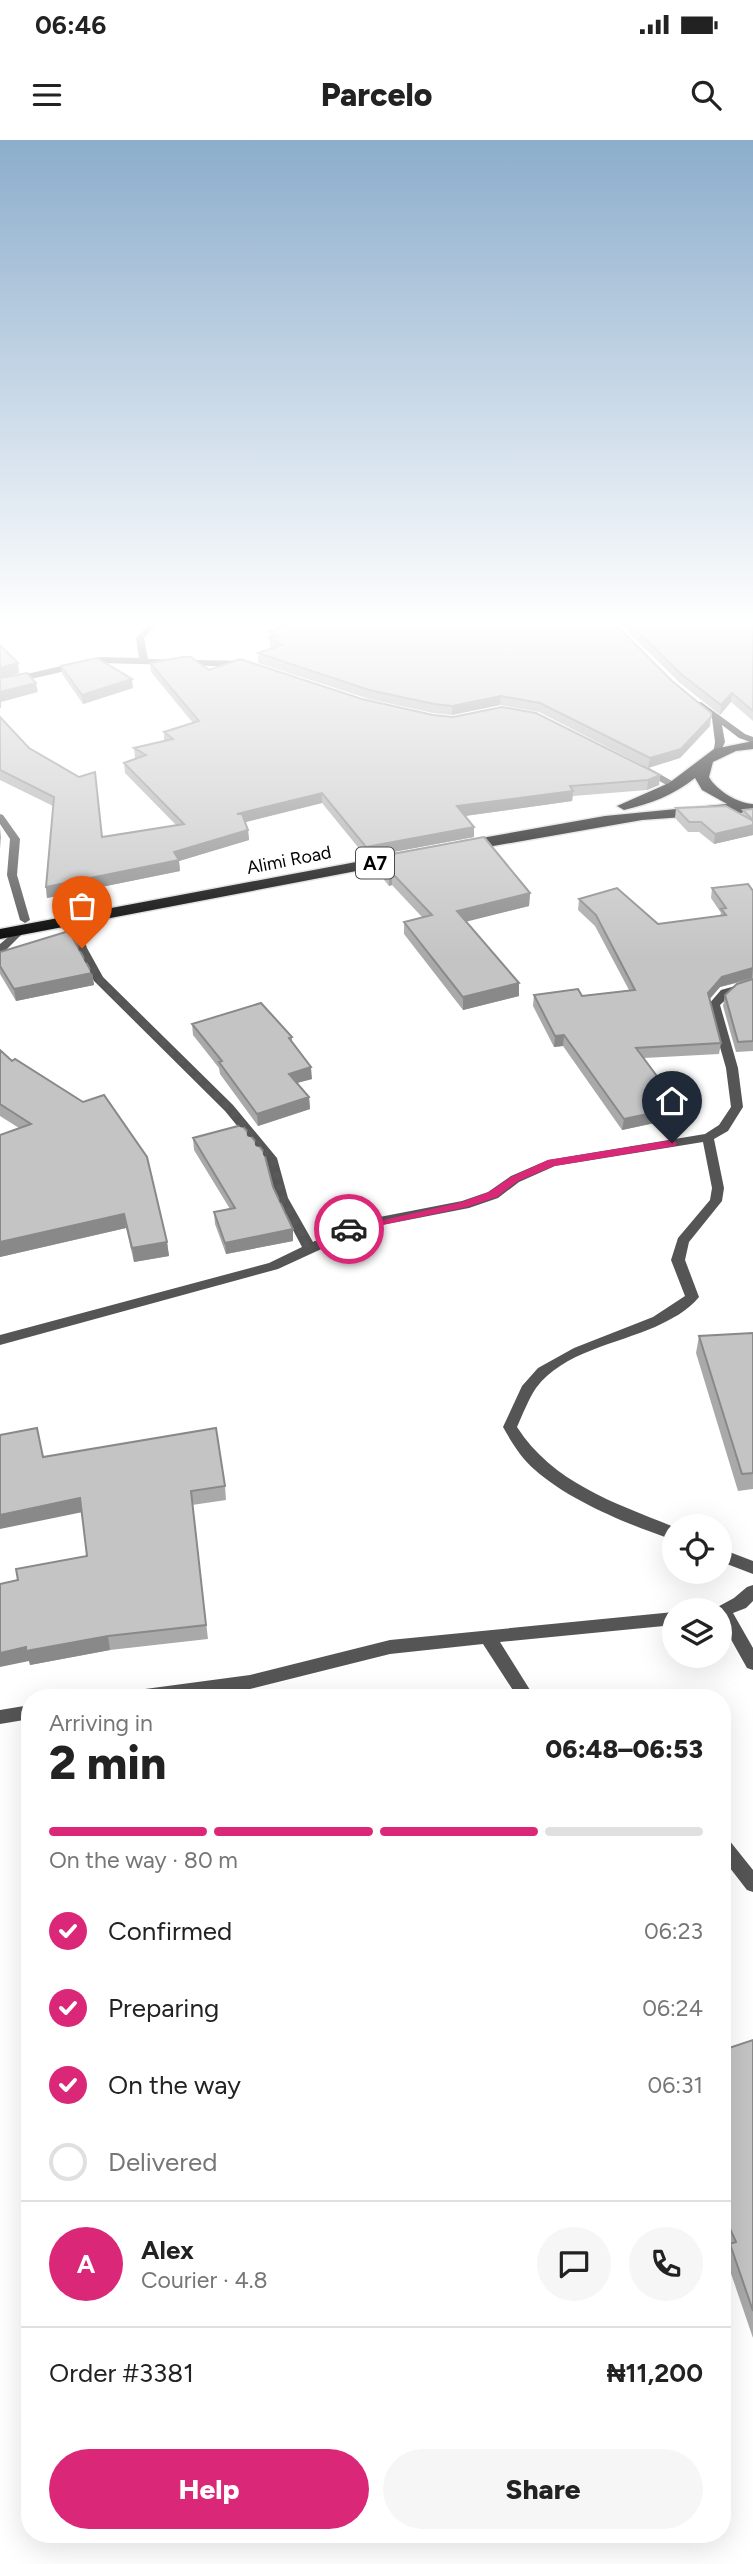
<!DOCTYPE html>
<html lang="en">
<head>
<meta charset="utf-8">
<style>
	body { margin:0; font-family:Figtree,sans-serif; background:#f6f6f6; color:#222; height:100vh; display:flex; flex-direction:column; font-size:26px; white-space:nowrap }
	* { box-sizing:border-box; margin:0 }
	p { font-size:23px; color:#767676 }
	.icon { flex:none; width:38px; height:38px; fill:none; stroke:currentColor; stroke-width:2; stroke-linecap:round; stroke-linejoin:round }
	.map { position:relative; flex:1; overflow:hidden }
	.drawer { position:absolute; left:21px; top:1549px; width:710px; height:854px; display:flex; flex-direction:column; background:#fff; border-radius:28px; box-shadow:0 7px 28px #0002 }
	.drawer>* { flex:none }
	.controls { position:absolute; left:662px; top:1374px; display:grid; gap:14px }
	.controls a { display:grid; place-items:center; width:70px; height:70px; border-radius:50%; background:#fff; box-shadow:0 7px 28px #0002; font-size:35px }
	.pin { position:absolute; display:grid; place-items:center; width:60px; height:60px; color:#fff; margin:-72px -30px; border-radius:50% 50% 50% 0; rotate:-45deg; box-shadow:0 0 7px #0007 }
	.pin .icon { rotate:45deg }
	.courier { position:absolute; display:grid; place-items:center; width:70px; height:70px; margin:-35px; border:5px solid #db2777; border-radius:50%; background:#fff; color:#222; box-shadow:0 2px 9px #0007 }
	.summary em { font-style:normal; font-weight:800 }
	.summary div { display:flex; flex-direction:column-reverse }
	.summary { display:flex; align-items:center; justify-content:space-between; height:119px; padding:0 28px }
	h1 { font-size:46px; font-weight:800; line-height:52px }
	.bar { display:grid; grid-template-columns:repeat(4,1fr); gap:10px 7px; align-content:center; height:84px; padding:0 28px }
	.bar i { height:9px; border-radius:5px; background:#e0e0e0 }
	.bar .on { background:#db2777 }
	.bar p { grid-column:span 4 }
	.line { display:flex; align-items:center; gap:18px; padding:0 28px; border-top:2px solid #e0e0e0 }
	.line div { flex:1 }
	.round { display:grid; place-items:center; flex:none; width:74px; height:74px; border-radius:37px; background:#f6f6f6 }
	ol { padding:0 28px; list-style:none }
	li { display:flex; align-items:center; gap:21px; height:77px }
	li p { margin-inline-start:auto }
	li .icon { padding:7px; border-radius:50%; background:#db2777; color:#fff; stroke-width:4 }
	li:last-child { color:#767676 }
	li i { width:38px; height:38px; border:4px solid #e0e0e0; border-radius:50% }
	.action { display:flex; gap:14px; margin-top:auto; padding:14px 28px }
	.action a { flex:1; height:80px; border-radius:42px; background:#db2777; color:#fff; font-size:28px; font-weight:800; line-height:80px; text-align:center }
	.action a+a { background:#f6f6f6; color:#222 }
	.status { display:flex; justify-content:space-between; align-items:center; height:49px; padding:0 35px; background:#fff; direction:ltr }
	.status svg { height:19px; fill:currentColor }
	header { display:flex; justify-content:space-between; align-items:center; height:91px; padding:0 28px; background:#fff; font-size:32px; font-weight:800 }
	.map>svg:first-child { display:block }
</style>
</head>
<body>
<div class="status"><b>06:46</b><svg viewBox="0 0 49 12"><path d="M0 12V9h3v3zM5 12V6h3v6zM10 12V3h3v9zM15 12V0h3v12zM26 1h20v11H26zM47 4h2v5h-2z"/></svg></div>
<header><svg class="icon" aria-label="menu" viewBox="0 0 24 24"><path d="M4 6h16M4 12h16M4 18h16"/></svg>Parcelo<svg class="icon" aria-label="search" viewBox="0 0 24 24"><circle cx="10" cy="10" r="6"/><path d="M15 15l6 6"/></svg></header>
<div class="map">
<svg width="753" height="2424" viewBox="0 0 753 2424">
	<rect width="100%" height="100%" fill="#fff"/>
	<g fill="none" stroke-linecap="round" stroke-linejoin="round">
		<!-- highway casing -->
		<g stroke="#dbdbdb" stroke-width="3">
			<path id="highway" d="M753,601V609L736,611L713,622L709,637C716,650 739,664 753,664V672L642,680L459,712L451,707L459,702L605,676L727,664L702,650L695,638C674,655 650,664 624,670L617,666L669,643L714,609Z
				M404,713L412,718L409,721L0,799V789Z"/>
		</g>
		<!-- street -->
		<path fill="#555" fill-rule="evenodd" d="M147,480H155V486L144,498L148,519L250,521L254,524L250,527L101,523L0,546V540L101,517L139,518L136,498L147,486Z
			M644,625L679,645L681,647L673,649L641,630L639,628Z
			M0,674L3,675L20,699L17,735L30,780L25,783L20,780L7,735L10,699L0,684Z
			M73,778L78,781L87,808L103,837L233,965L277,1018L288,1058L313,1102L359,1081L462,1061L488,1052L511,1036L548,1020L705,994L719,985L731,967L726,928L708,865L721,850L753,841V847L734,852L720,865L738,928L743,967L728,991L714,999L724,1048L722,1061L689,1102L685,1120L699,1157C688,1171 670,1180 655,1187C616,1204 563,1212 536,1248C528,1260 523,1274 517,1287C553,1343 615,1363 674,1387V1400C629,1385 570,1361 535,1330C521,1318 512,1303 503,1287L522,1246L538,1228L574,1208L653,1177L685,1156L671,1120L678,1098L710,1060L712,1048L703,1002L555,1026L519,1042L498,1058L469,1068L367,1088L278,1129L0,1205V1195L269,1123L302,1107L276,1058L267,1022L225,971L94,841L77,808L68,781Z
			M19,788L24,791L23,793L4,812L0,813V804Z
			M719,1408L753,1421V1434L719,1421Z
			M753,1445V1461L746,1468L733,1473L753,1508V1530L747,1528L719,1478V1470H712L734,1458L747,1447Z
			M674,1472V1485L500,1502L535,1558H518L483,1504L390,1514L250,1549L186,1558H122L124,1553L130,1551L250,1535L390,1500Z
			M30,1565V1579L0,1584V1570Z
			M723,1698L729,1700L753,1730V1752L747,1750L723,1719Z"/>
		<!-- secondary -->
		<path fill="#222" fill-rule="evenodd" d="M695,562H701L745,594L753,597V603L739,598L722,585L725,602L719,615H713L715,602L712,578L695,566Z"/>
		<!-- highway -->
		<use href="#highway" fill="#000" fill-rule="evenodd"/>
	</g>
	<!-- wall -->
	<path fill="#a9a9a9" d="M263,480H611L710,586L680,618L648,628L539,572L500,565L452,575L433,573L369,559L258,523V513L271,508L270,507L269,492L277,489Z
		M616,480H753V581L731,562L720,575L680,543Z
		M150,523L209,530L362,559L660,635L659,645L647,650L573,656L572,661L465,676L474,687V697L366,717L322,663L245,682L248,690L249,700L179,721L180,731L47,758L46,747L53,666L0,640V577L102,697L176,685L125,633L124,623L136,619L135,618L134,608L164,601V592L193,583L151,532Z
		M61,526L133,548L83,564L62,534Z
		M676,668L742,675L743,670L753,669V695L714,704L699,692H688L675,678Z
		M376,717L530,753L529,766L466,781L519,843V856L463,870L404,794V782L422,777L392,745L389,746L376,730Z
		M712,748L753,751V839L720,847L709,860L721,903L719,914L644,918L680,967L678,978L622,990L563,906L554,907L533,866L534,855L582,856L629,850L595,786L578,770L579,759L658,784L720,776L721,773L711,758Z
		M0,812L92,833L94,845L16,861L0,834Z
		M753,839V911L736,912L723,866L725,855Z
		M192,884L292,897V903L312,939L297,943L309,957L310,969L258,986L220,934L219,928L193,895Z
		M0,910L167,1102L169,1116L134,1122L126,1088L0,1117V995L19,988L0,976Z
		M193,998L273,1047L293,1089V1101L226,1114L215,1084L214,1072L230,1069L194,1010Z
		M753,1193V1349L738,1351L696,1213L699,1196Z
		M43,1317L225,1346L226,1360L192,1365L208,1499L110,1510L30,1525L18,1440L87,1416L82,1372Z
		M753,1900V2198L725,2116L728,2108L723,2096V1910Z"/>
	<!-- shaded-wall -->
	<path fill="#898989" d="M18,523L19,533L0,538V528Z
		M132,539L133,548L83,564L82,555Z
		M36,543L38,552L1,562V568H0V552Z
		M732,553L731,562L720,575L721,565Z
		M501,556L500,565L452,575V566Z
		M711,577L710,586L680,618L648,628L650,618Z
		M660,635L659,645L647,650L648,640Z
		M573,651L572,661L457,677V666Z
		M322,653V663L238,684L237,674Z
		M753,685V695L714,704L715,694Z
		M474,687V697L366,717V707Z
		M0,688L1,697L0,709Z
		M248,690L249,700L179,721L180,731L47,758L46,747L174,712Z
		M389,733H392V745L389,746Z
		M530,753L529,766L457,784V771Z
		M753,828L752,838L720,847L706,863L708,853L722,837Z
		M92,833L94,845L16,861L14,849Z
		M519,843V856L463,870V857Z
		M564,895L563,906L554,907L555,896Z
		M311,927L312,939L289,945V934Z
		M309,957L310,969L258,986L257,974Z
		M680,967L678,978L622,990L624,979Z
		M124,1074L126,1088L0,1117V1102Z
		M293,1089V1101L226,1114L225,1103Z
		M167,1102L169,1116L134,1122L132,1108Z
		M80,1358L83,1372L0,1389V1375Z
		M108,1496L110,1510L30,1525L29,1521L0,1527V1513L26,1507Z"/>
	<!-- building -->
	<path fill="#c4c4c4" stroke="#898989" stroke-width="2" d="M277,480H611L672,541L711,573V577L681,609L650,618L540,563L501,556L452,566L434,564L369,550L258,513L282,505L269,498L277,496L269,492L287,486Z
		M626,480H753V571L732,553L721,565L681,534Z
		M0,505L18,523L0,528Z
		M183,517H191L209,530L240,519L362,559L433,575L453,577L502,567L536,573L660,635L648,640L570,646L573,651L457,666L474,687L366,707L322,653L237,674H242L248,690L174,712L179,720L46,747L54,657L0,630V577L29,608L79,637L95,632L102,697L184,684L124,623L146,615L134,608L173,599L164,592L199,581L150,523Z
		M97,518L132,539L82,555L61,526Z
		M27,533L36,543L0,552V538Z
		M726,666L753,681V685L715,694L701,682H689L676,668Z
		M753,669V680L743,670Z
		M484,697L530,753L457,771L519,843L463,857L404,782L432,775L392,733H389L376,717Z
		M748,744L753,751V828L722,837L708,853L721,903L636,908L680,967L624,979L564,895L555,896L534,855L578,849L582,856L635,850L596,775L579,759L617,748L658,784L726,775L721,769L726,768L712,748Z
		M69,791L92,833L14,849L0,826V812Z
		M753,839V901L738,902L725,855L737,844Z
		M261,863L292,897L289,898L311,927L289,934L309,957L257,974L219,922L222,921L192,884Z
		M0,910L12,921L15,919L83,962L104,955L147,1017L167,1102L132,1108L124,1074L0,1102V995L31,984L0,964Z
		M242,985L264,1012L273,1047L293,1089L225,1103L214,1072L235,1068L193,998Z
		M753,1193V1333L742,1334L699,1196Z
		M37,1288L43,1317L216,1288L225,1346L191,1351L206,1485L108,1496L26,1511V1507L0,1513V1444L18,1440L16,1429L87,1416L80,1358L0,1375V1295Z
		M753,1900V2171L730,2104L736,2102L723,2073V1910Z"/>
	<!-- sky -->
	<linearGradient id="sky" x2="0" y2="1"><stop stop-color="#8cadcc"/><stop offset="0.59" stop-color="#fff"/><stop offset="1" stop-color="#fff" stop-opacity="0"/></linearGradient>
	<rect width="753" height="819" fill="url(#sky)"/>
	<!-- route -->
	<path fill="#db2777" d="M672,1000L677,1003L675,1006L554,1026L518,1041L497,1057L467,1067L349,1092L344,1089L462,1062L489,1052L511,1037L548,1020Z"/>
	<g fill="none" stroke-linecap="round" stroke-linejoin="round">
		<!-- done -->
		<path stroke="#595959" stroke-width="7" stroke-dasharray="0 12.6" d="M82,808L98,839L229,968L273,1021L282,1058L309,1108L349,1089"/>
	</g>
	<g text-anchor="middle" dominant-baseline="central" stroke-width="6" stroke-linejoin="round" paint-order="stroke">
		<!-- far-street labels -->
		<g font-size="18" fill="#000" stroke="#fff">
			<text transform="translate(289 720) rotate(-11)">Alimi Road</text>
		</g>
		<!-- shield labels -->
		<rect fill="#fff" stroke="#4c4c4c" stroke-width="2" x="356" y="707.5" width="38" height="31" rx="5"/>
		<g font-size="19" font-weight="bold" fill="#000">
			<text x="375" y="723">A7</text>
		</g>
	</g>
</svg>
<div class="controls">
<a><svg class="icon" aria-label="locate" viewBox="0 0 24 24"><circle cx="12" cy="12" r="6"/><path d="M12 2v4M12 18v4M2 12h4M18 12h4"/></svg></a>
<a><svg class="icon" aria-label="layers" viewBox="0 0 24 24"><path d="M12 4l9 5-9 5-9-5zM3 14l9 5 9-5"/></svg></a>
</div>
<div class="pin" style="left:82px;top:808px;background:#ea580c"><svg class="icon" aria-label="bag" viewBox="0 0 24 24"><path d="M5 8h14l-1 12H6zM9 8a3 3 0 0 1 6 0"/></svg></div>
<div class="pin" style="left:672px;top:1003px;background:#1f2937"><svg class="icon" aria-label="home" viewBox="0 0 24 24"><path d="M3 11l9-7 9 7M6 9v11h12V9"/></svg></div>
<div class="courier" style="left:349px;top:1089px"><svg class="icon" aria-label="car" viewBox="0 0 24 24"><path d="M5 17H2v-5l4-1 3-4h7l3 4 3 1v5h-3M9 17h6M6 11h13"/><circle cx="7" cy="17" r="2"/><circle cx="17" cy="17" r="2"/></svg></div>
<section class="drawer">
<div class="summary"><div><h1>2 min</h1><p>Arriving in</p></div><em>06:48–06:53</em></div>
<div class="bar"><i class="on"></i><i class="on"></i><i class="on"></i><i></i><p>On the way · 80 m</p></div>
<ol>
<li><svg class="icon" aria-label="check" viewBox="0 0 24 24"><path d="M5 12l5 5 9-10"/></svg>Confirmed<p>06:23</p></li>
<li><svg class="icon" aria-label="check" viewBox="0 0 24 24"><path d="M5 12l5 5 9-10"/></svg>Preparing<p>06:24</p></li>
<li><svg class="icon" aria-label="check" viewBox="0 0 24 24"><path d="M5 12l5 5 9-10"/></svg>On the way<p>06:31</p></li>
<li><i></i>Delivered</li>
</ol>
<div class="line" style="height:126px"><b class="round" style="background:#db2777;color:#fff">A</b><div><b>Alex</b><p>Courier · 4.8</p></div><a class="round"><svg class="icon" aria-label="chat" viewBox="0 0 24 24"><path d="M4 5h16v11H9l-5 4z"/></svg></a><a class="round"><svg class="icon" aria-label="phone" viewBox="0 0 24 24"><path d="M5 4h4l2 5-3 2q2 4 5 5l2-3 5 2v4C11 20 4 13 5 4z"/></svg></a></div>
<div class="line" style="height:91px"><div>Order #3381</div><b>₦11,200</b></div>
<div class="action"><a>Help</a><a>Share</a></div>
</section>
</div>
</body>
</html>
